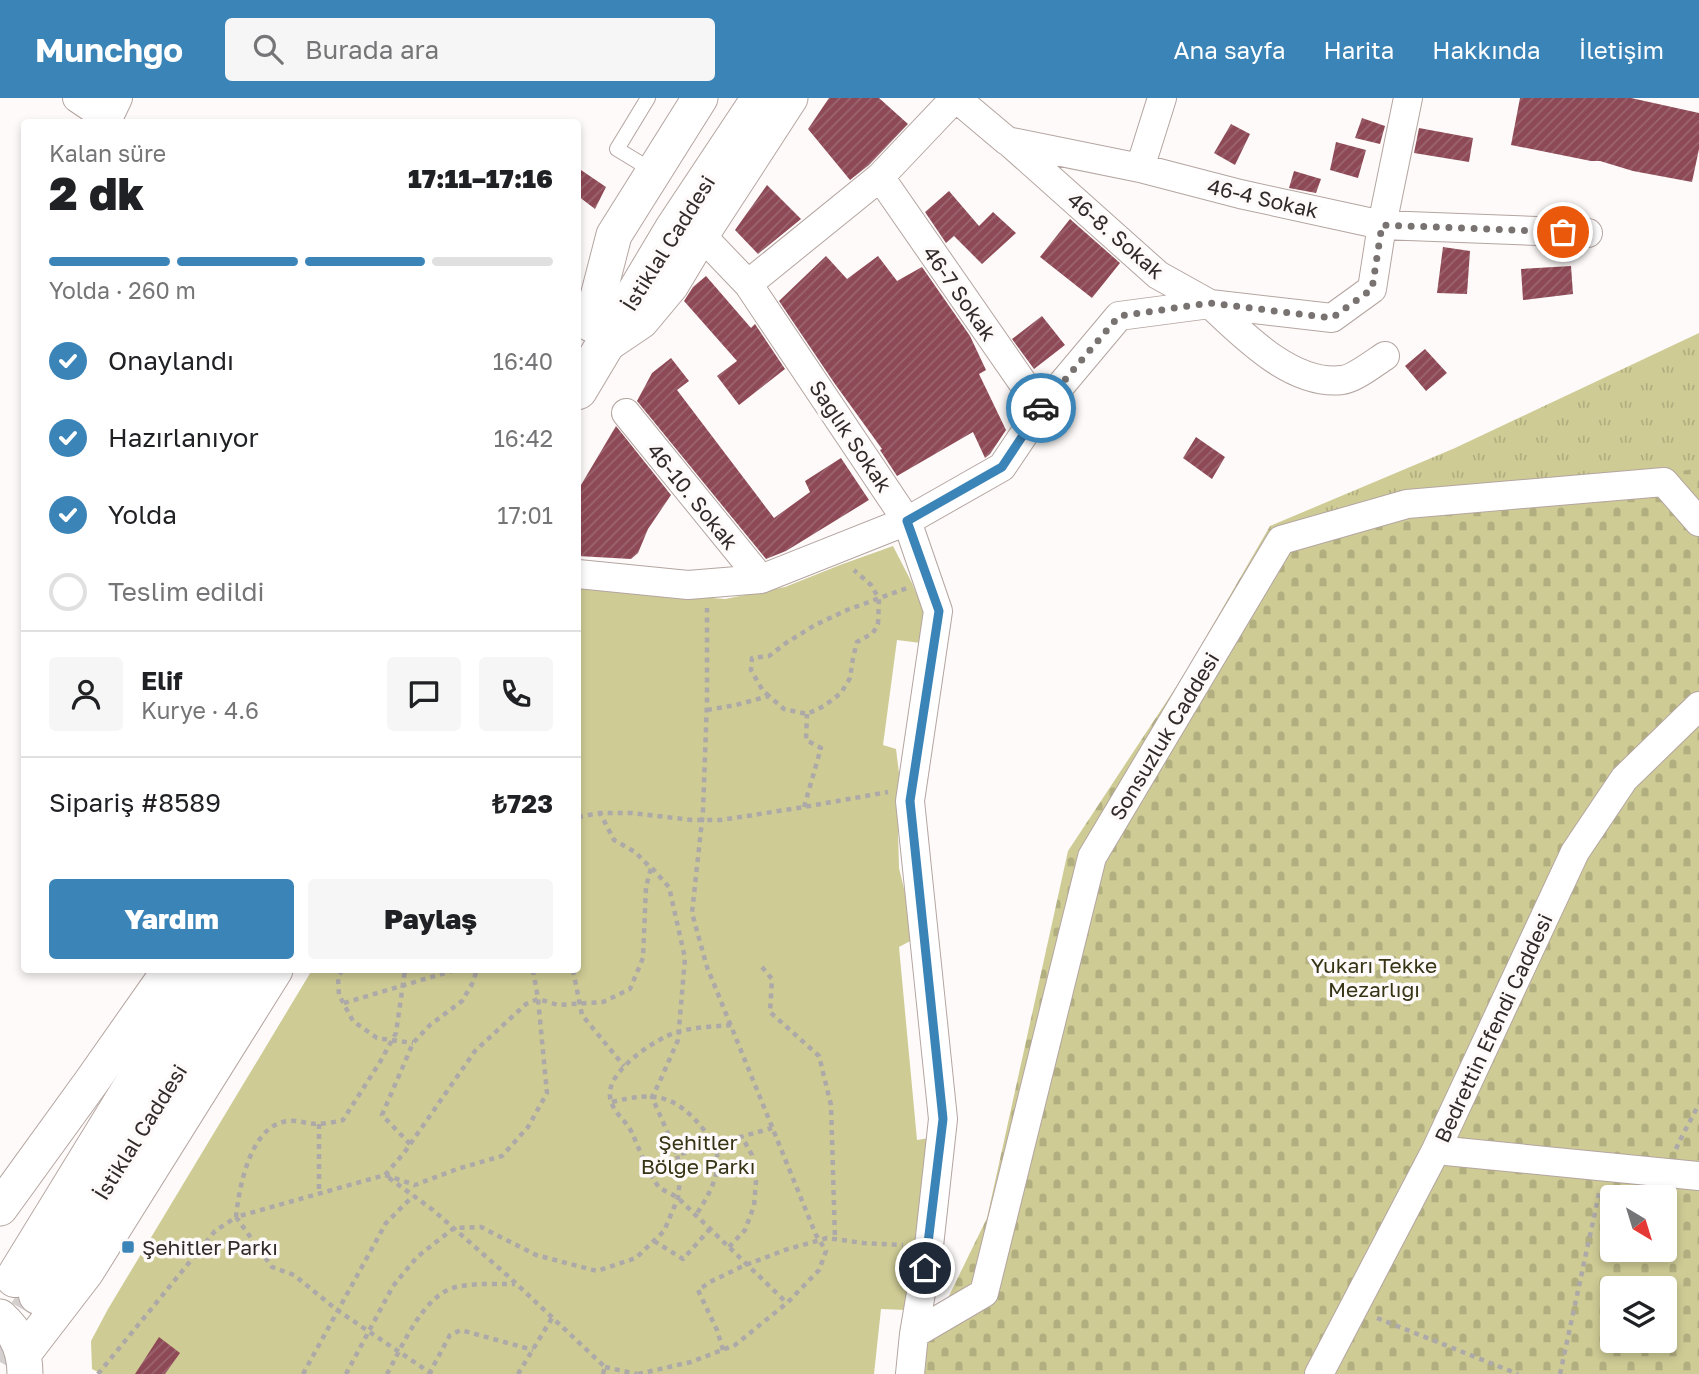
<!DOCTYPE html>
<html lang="tr">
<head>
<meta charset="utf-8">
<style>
	body { margin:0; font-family:"Golos Text",sans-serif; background:#f6f6f6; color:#202124; height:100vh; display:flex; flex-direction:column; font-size:26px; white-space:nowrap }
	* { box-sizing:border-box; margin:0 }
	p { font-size:23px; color:#757577 }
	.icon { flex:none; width:38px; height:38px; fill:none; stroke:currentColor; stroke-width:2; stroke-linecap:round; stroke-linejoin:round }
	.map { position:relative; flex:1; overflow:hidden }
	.panel { position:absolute; left:21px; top:21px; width:560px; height:854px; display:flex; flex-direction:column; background:#fff; border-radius:7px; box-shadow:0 4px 10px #0003 }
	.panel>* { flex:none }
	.needle { width:46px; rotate:142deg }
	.buttons { position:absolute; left:1600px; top:1087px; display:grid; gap:14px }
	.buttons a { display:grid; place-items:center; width:77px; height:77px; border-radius:7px; background:#fff; box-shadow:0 4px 10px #0003; font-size:35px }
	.pin { position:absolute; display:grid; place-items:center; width:60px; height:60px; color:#fff; margin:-30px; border:4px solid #fff; border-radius:50%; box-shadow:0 2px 7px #0007 }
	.courier { position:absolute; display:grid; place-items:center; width:70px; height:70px; margin:-35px; border:5px solid #3b84b8; border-radius:50%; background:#fff; color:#222; box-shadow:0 2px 9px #0007 }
	.headline em { font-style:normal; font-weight:800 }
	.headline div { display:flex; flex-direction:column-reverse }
	.headline { display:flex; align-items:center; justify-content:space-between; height:119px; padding:0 28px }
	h1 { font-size:46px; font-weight:800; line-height:52px }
	.bar { display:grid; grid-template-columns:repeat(4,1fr); gap:10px 7px; align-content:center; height:84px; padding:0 28px }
	.bar i { height:9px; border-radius:5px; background:#e0e0e0 }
	.bar .current { background:#3b84b8 }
	.bar p { grid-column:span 4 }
	.line { display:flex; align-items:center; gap:18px; padding:0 28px; border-top:2px solid #e0e0e0 }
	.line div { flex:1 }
	.round { display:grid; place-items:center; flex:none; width:74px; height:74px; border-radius:7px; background:#f6f6f6 }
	ol { padding:0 28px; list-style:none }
	li { display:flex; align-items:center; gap:21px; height:77px }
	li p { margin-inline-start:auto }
	li .icon { padding:7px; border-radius:50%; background:#3b84b8; color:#fff; stroke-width:4 }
	li:last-child { color:#757577 }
	li i { width:38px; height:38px; border:4px solid #e0e0e0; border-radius:50% }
	.action { display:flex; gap:14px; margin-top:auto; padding:14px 28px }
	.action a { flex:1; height:80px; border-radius:7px; background:#3b84b8; color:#fff; font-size:28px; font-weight:800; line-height:80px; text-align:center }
	.action a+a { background:#f6f6f6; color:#202124 }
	header { display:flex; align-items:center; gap:42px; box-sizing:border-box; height:98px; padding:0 35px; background:#3b84b8; color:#fff }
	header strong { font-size:33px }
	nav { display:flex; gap:38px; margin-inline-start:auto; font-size:24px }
	.search { width:490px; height:63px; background:#f6f6f6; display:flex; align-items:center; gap:18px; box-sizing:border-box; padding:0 24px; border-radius:7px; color:#757577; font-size:26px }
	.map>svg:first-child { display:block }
</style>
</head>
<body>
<header>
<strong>Munchgo</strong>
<div class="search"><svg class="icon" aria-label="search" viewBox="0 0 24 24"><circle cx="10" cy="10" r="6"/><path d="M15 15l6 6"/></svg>Burada ara</div>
<nav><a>Ana sayfa</a><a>Harita</a><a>Hakkında</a><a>İletişim</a></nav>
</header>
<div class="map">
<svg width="1699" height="1276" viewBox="0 0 1699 1276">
	<defs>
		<pattern id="grass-tufts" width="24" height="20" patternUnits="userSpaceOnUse" patternTransform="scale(1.75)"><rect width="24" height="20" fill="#cecb95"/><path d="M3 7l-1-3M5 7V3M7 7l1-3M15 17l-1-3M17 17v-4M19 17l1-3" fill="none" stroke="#b1ae80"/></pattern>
		<pattern id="cemetery-stones" width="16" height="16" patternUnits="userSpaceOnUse" patternTransform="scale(1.75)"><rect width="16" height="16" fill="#cecb95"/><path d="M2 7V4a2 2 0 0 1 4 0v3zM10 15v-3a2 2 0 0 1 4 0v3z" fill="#b1ae80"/></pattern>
		<pattern id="building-hatch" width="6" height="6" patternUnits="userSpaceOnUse" patternTransform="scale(1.75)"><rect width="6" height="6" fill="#8e4956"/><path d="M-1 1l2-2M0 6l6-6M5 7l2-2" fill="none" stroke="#9b6670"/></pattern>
	</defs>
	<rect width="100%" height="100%" fill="#fdfaf9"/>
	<!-- grass -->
	<path fill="url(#grass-tufts)" d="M1699,235V374L1270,428L1455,350Z"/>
	<!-- cemetery -->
	<path fill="url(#cemetery-stones)" fill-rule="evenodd" d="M1699,370V1276H923L926,1245L987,1120L1068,753L1184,577L1270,428L1402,400L1653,378ZM1612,1099H1664V1152H1612ZM1612,1190H1664V1242H1612Z"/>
	<!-- green -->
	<path fill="#cecb95" d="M893,448L912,485L926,519L921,545L897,542L883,647L896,651L901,691L898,733L899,770L916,840L899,849L917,1042L929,1040L906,1212L881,1211L874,1276H102L92,1271L91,1243L108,1211L312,872H578V489L725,501L785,489L840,467Z"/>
	<!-- building -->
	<path fill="url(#building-hatch)" d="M829,0H879L908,26L869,67L850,82L808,31Z
		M1520,0H1631L1699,15V51L1692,84L1633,73L1600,63H1591L1511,47Z
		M1362,20L1385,28L1380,46L1355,40Z
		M1231,26L1250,36L1235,67L1214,55Z
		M1419,30L1473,40L1469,64L1414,55Z
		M1336,44L1366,52L1358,80L1330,72Z
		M578,70L606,89L595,111L578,98Z
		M1294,73L1321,81L1316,95L1289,90Z
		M767,87L801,121L758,156L735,132Z
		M949,93L979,128L993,114L1016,135L982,166L954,138L946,145L925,114Z
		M1070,121L1120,165L1092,200L1040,159Z
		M1443,149L1470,153L1467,196L1437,195Z
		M826,158L847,181L878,158L897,183L922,169L970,238L986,272L979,276L1006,332L990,356L985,360L973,334L897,378L880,352L882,351L835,286L779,203Z
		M1571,168L1573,196L1523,202L1521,171Z
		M706,178L751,230L755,226L785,271L739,307L717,278L737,263L684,203L693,189Z
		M1042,218L1065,247L1034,271L1012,241Z
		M1425,251L1447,275L1426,293L1405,268Z
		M671,260L689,283L677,292L774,420L810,394L805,383L841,360L869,402L786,453L766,461L637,303L652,275Z
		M616,328L671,397L648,431L638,455L631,461L578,458V392Z
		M1196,339L1225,359L1212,381L1183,360Z
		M159,1239L180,1255L165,1276H135Z"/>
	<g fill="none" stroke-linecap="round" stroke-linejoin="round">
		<!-- primary-tunnel -->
		<path stroke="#d4d0cf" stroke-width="38" stroke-dasharray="38 19" stroke-linecap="butt" d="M0,1264L38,1197"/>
		<!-- service casing -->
		<g stroke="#b4a5a0" stroke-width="16">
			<path id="service" d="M648,0L617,51L653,73"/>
		</g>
		<!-- minor casing -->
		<g stroke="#b4a5a0" stroke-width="30">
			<path id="minor" d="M77,0L108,21L118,0
				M956,0L1007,43L1140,70L1240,96L1382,127L1588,135
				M1009,44L1158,177L1210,206L1332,220L1372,191L1382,127L1408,0
				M1140,70L1162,0
				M880,79L1041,311
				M701,137L748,186L907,423L938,513L910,703L943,1021L929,1148L914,1236L910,1276
				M748,186L880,79L955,0
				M626,315L761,481
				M578,476L688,487L761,481L907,423L1002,369L1041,311L1119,218L1210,206C1243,237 1292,288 1342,282C1354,281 1374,265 1385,258
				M1436,1052L1699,1078
				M914,1236L984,1195L1092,759L1281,442L1407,406L1664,384L1699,424
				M1319,1276L1436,1052L1575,754L1624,681L1699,608"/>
		</g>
		<!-- tertiary casing -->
		<g stroke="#b4a5a0" stroke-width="37">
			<path id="tertiary" d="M591,226L614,137L700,0
				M604,248L641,223L671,187L701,137L790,0
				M0,1110L92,983L170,872
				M0,1219C17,1234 25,1254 25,1276
				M23,1256L86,1174L275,872"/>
		</g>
		<!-- primary casing -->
		<g stroke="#b4a5a0" stroke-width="40">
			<path id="primary" d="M578,292L674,131L761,0
				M15,1180L204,872
				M38,1197L242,872"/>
		</g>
		<!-- path -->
		<path stroke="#ada9a8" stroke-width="4.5" stroke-dasharray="5 5" stroke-linecap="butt" d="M769,598L763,593L751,572L752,560L769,558L786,545L815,527L847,512L907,490
			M707,612L736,607L769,598L784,611L807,616L824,608L841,595L850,580L853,560L857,544L873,535L878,526L879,501L871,487L854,472
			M804,709L821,650L806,642L807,616
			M578,719L600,715H632L692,722H721L798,710L888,694
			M652,770L669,789L685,860L678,942L660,983L652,999L677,1056
			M762,869L772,881L770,914L819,958L831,1007L835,1141
			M342,872L338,880L339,897L353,923L377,940L413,945
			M533,872L538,901L526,906L475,953L404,1055L385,1077L433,1112L508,1178L605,1269L603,1276
			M573,872L582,917L624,968
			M344,905L455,872
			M731,927C710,929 686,929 667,938C648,947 613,971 610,993C608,1012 626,1021 632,1035C638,1048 650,1079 659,1089C664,1093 672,1096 678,1100L787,1205
			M612,1004C655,993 676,997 704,1032C710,1040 716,1046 717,1056C720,1079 708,1098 696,1117
			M319,1026V1095
			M410,1046L382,1017L413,945L430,927L462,903L472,886L477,872
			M1676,1051L1679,1044L1699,1006
			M654,1143L683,1161L710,1131
			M729,1149L745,1132L754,1108L756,1083L752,1057L742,1039
			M1377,1220L1518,1276
			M723,1252L717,1232L698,1192L710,1184L743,1168L785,1152L827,1140L863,1145L903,1147
			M605,1269L637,1276
			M98,1276L215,1133L236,1119C239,1089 251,1024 290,1023C298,1022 308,1026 316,1026C325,1026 335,1024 343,1022L380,964L396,935L405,872
			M303,1276L386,1125L413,1098
			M346,1276L393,1188L417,1159L454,1130L481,1129L536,1157L597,1173L636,1160L664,1133L678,1100L681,1072L677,1057L772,1030
			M387,1276C402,1249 423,1197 456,1189C475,1185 496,1186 515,1186
			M429,1276L450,1237L461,1232L533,1252
			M432,1276L337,1212L294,1177L272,1169L236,1119L385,1077L415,1087L457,1071L502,1058L528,1029L547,995L538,901L558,907L603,904L630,891L643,860L646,789L651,770L635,754L614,742L600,715
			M518,1276L552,1220
			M638,1276L691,1264L735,1247L787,1205L819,1172L826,1153L816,1137L707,869L692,815L703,713L707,603V510
			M1560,1276L1600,1091"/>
		<!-- service -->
		<use href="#service" stroke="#fff" stroke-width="14"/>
		<!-- minor -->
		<use href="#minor" stroke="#fff" stroke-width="28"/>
		<!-- tertiary -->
		<use href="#tertiary" stroke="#fff" stroke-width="35"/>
		<!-- primary -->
		<use href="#primary" stroke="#fff" stroke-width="38"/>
	</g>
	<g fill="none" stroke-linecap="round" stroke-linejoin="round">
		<!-- done -->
		<path stroke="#787371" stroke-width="7" stroke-dasharray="0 12.6" d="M1041,310L1119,218L1210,205L1332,220L1372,191L1382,127L1563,134"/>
		<!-- route -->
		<path stroke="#3b84b8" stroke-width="9" d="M925,1170L943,1021L910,703L939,513L907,423L1002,369L1041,310"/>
	</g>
	<!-- markers -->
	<rect fill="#3b84b8" stroke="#fdfaf9" stroke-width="2.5" x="121" y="1142" width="14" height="14" rx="3.5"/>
	<g text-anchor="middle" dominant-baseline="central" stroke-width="7" stroke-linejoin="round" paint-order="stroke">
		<!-- street labels -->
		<g font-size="21" fill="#302a28" stroke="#fdfaf9">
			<text transform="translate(1263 100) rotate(13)">46-4 Sokak</text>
			<text transform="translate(1116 137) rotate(41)">46-8. Sokak</text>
			<text transform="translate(668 145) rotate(-58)">İstiklal Caddesi</text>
			<text transform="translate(960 195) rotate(55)">46-7 Sokak</text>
			<text transform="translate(851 338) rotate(56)">Sağlık Sokak</text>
			<text transform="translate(693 398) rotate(51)">46-10. Sokak</text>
			<text transform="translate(1164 638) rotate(-59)">Sonsuzluk Caddesi</text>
			<text transform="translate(1493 930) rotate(-65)">Bedrettin Efendi Caddesi</text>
			<text transform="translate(140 1034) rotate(-58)">İstiklal Caddesi</text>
		</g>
		<!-- park labels -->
		<g font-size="21" fill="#363414" stroke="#fdfaf9">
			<text x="1374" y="867">Yukarı Tekke<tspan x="1374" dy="24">Mezarlığı</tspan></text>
			<text x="698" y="1044">Şehitler<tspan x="698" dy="24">Bölge Parkı</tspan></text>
		</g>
		<!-- poi labels -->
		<g font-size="21" fill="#302a28" stroke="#fdfaf9" text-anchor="start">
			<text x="142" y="1149">Şehitler Parkı</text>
		</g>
	</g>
</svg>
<div class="buttons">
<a><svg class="needle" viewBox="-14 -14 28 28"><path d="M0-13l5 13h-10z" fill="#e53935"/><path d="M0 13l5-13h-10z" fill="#757577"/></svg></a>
<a><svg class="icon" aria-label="layers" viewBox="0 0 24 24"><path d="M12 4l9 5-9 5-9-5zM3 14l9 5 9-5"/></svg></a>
</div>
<div class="pin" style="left:1563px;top:134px;background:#ea580c"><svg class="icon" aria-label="bag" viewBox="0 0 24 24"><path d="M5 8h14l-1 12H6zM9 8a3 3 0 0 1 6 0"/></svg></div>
<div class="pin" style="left:925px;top:1170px;background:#1f2937"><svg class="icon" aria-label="home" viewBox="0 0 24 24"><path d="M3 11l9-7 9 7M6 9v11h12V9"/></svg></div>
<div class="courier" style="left:1041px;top:310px"><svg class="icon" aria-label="car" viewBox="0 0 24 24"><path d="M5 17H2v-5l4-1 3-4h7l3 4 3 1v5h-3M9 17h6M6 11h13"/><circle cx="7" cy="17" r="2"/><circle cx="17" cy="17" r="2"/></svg></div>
<section class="panel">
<div class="headline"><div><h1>2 dk</h1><p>Kalan süre</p></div><em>17:11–17:16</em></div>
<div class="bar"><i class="current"></i><i class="current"></i><i class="current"></i><i></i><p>Yolda · 260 m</p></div>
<ol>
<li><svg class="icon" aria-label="check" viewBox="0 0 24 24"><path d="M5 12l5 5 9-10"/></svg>Onaylandı<p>16:40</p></li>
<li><svg class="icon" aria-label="check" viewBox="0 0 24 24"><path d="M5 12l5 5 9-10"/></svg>Hazırlanıyor<p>16:42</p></li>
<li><svg class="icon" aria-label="check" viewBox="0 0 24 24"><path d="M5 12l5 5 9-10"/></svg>Yolda<p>17:01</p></li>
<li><i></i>Teslim edildi</li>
</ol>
<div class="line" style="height:126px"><a class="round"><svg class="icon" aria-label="person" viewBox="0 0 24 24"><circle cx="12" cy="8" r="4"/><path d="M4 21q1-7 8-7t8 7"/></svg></a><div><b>Elif</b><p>Kurye · 4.6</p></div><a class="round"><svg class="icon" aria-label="chat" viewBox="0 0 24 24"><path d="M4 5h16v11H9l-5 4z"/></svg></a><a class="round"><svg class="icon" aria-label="phone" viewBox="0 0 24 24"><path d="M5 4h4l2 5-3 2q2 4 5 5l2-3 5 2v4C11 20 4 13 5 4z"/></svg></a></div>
<div class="line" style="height:91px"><div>Sipariş #8589</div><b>₺723</b></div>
<div class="action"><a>Yardım</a><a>Paylaş</a></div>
</section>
</div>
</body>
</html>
